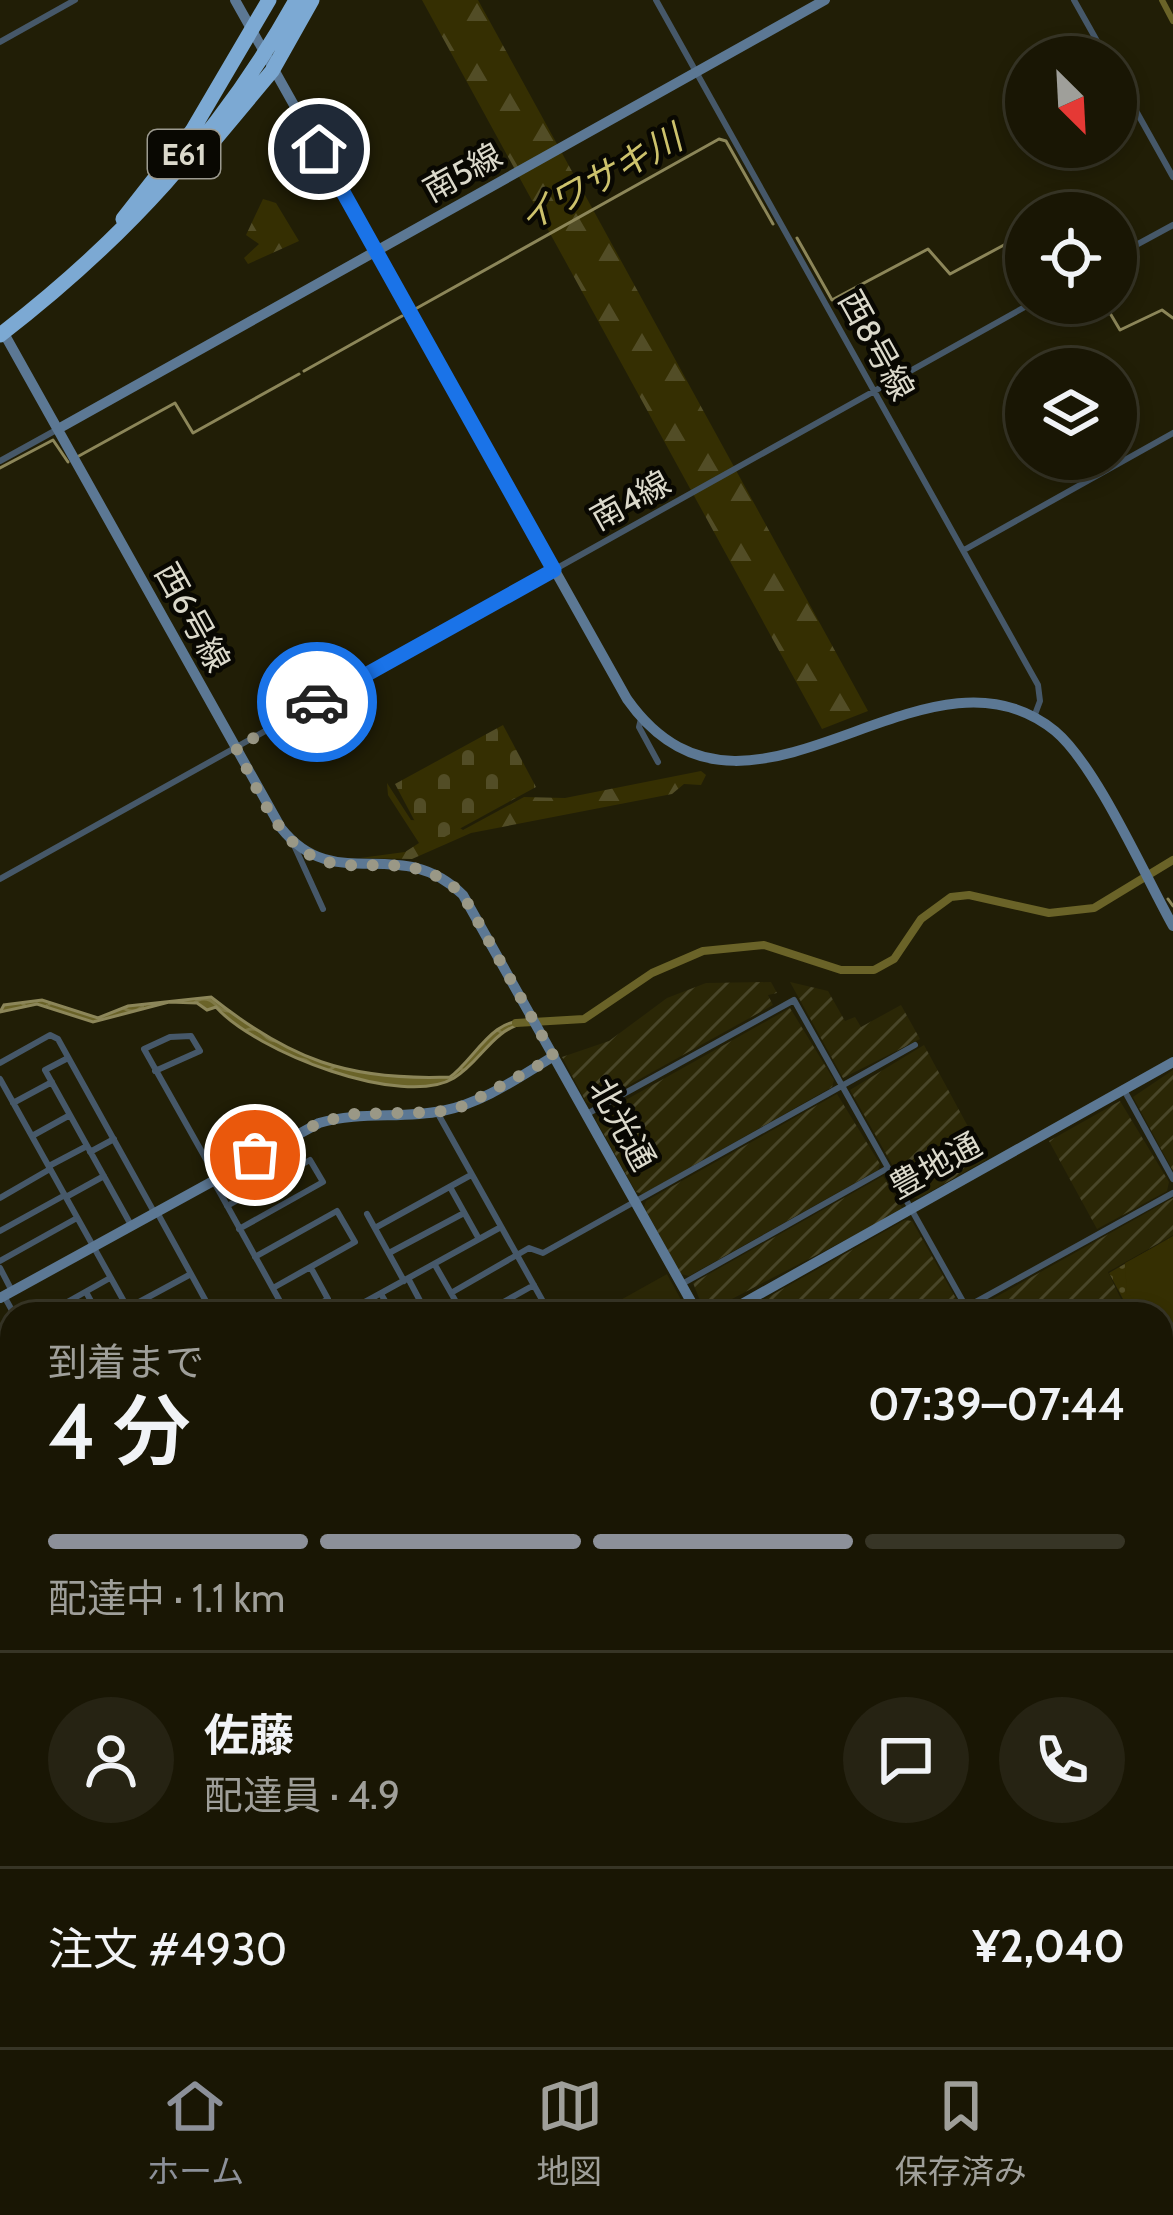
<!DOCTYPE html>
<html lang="ja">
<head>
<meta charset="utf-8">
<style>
	body { margin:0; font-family:Cabin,"Noto Sans JP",sans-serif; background:#262313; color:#f1f3f6; height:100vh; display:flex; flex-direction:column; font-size:45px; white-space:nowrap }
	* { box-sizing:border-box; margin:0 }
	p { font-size:39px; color:#9f9f9a }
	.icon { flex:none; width:66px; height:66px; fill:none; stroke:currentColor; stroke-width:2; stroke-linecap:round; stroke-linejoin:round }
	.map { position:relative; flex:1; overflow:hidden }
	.side { position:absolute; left:0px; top:1302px; width:1173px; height:747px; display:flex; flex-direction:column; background:#191604; border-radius:36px 36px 0 0; box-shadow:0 6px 18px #0003,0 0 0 3px #373526 }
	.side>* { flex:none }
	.needle { width:78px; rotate:156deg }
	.controls { position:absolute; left:1005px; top:36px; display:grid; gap:24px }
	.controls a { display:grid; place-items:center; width:132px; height:132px; border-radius:50%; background:#191604; box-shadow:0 6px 18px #0003,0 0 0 3px #373526; font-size:60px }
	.pin { position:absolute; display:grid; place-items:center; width:102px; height:102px; color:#fff; margin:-51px; border:6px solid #fff; border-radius:50%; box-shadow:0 3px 12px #0007 }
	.courier { position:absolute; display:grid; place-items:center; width:120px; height:120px; margin:-60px; border:9px solid #1a73e8; border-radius:50%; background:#fff; color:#222; box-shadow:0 3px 15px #0007 }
	.summary em { font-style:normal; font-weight:600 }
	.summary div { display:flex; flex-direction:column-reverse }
	.summary { display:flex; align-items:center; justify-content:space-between; height:204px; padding:0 48px }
	h1 { font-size:78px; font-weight:600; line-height:90px }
	.bar { display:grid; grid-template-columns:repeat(4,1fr); gap:18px 12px; align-content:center; height:144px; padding:0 48px }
	.bar i { height:15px; border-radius:9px; background:#373526 }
	.bar .selected { background:#8c9099 }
	.bar p { grid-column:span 4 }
	.line { display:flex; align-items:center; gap:30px; padding:0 48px; border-top:3px solid #373526 }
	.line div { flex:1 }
	.round { display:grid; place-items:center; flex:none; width:126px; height:126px; border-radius:63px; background:#262313 }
	.tab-bar { display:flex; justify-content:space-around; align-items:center; height:168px; border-top:3px solid #373526; background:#191604; font-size:33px; color:#9f9f9a }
	.tab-bar a { display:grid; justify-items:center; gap:6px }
	.tab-bar .selected { color:#8c9099 }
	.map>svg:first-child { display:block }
</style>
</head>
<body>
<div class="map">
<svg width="1173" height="2047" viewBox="0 0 1173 2047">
	<defs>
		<pattern id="industrial-furrows" width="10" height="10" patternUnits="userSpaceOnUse" patternTransform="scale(3)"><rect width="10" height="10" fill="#2b2706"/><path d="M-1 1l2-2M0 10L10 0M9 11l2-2" fill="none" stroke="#494629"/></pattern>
		<pattern id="forest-firs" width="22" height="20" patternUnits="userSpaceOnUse" patternTransform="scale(3)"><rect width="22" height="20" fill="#352f02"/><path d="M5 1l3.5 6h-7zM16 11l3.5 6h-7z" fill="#524d26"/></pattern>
		<pattern id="cemetery-stones" width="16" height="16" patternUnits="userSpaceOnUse" patternTransform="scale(3)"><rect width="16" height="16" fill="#352f02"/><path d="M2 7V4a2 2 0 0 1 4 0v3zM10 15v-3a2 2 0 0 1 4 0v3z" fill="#524d26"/></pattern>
		<pattern id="park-dots" width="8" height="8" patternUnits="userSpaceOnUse" patternTransform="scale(3)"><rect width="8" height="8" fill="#352f02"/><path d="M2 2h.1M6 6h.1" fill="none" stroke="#524d26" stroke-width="1.8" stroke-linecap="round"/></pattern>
		<pattern id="water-waves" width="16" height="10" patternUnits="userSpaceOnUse" patternTransform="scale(3)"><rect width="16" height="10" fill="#6a6328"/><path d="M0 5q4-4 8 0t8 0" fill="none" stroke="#7f7946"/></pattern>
	</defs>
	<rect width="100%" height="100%" fill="#211e06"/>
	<!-- built -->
	<path fill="#2b2706" d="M667,1274L689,1314H596L615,1303Z
		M1161,1805L1173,1809V1894L1161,1901Z
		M1173,1914V2009L1161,2016V1921Z"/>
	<!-- industrial -->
	<path fill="url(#industrial-furrows)" d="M771,982L777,993L768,995L773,1005L593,1105L586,1102L562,1057L609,1041L667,998L706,983Z
		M790,982L828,991L845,1021L855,1017L861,1027L901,1005L920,1039L843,1078Z
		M790,1008L834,1080L832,1087L643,1194L636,1192L596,1120L599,1115Z
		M924,1045L986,1160L919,1198H911L850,1090Z
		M1173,1070V1171L1133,1097Z
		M837,1094L880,1164L878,1170L689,1276L681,1274L644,1207L646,1201Z
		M1120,1101L1169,1182L1167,1191L1097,1229L1049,1141Z
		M883,1176L903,1210L705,1313L693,1283Z
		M1173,1198V1235L1108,1272L1121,1299L1097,1314H976L978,1307Z
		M905,1220L912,1221L958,1302L955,1309L946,1314H738Z"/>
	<!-- forest -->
	<path fill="url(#forest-firs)" d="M422,0H478L868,711L822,729Z
		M263,199L276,203L299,241L248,264L244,258L259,244L246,235Z
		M701,771L706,775L701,785L684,784L672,794L471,833L412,859L360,858L405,852L419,843L388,795L387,783L411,820L452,823L463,830L524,797L565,798Z"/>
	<!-- cemetery -->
	<path fill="url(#cemetery-stones)" d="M503,725L536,787L428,846L395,784Z"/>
	<!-- park -->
	<path fill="url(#park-dots)" d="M1173,1236V1334L1161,1346V1314H1099L1123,1299L1109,1273Z"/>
	<!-- garden -->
	<path fill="#352f02" d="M1173,1237V1323L1127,1294L1125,1263Z"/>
	<!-- water -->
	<path fill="url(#water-waves)" stroke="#8c8659" stroke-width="3" d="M211,997C289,1059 347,1081 450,1077C473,1061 494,1015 527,1022C491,1030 482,1061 454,1078C403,1109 256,1052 216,1007L207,1010L197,1003L169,1002L93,1022L37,1004L0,1012L4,1005L42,1000L98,1018L128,1006Z"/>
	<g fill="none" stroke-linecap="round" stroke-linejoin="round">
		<!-- stream -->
		<path stroke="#8c8659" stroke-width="3" d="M797,238L832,300L928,249L950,274L1004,245L1026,280
			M1104,303L1120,330L1162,310L1173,318
			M417,308L719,139L726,141L773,224
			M304,371L402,316
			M77,457L175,403L193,433L299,374
			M0,468L53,440L68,462
			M1168,899L1173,906
			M546,2038L556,2047"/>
		<!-- canal -->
		<path stroke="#6a6328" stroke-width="6" d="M1162,0L1173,21"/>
		<!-- river -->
		<path stroke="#6a6328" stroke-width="8" d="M516,1023L584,1019L652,973L703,951L764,945L841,970H874L894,959L921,919L951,897L969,895L1049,913L1094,908L1173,860
			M341,2037L372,2047"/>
		<!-- street -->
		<path stroke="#465869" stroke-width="6" d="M656,0L1038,685L1040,701L1034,717
			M1074,0L1106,57
			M0,42L75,0
			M1116,75L1173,177
			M1116,256L1173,225
			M0,461L58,429
			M964,550L1173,433
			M641,719L639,727L658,762
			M293,843L323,909
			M0,879L1032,303
			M68,1058L45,1070L131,1225
			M0,1063L50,1035L58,1039L154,1212
			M155,1071L200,1051L191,1036L170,1037L144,1049L216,1177
			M0,1079L131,1314
			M1124,1090L1173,1179
			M13,1103L52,1082
			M437,1112L550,1314
			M587,1114L794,1000L970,1314
			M32,1136L70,1115
			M90,1152L114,1139
			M49,1166L87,1146
			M214,1182L287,1314
			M450,1187L479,1239
			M66,1197L104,1176
			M0,1198L50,1169
			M227,1206L310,1160L323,1182L239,1229
			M158,1214L213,1314
			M367,1214L404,1281
			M375,1228L471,1175
			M0,1231L65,1195
			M389,1253L464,1213
			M255,1257L337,1211L355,1242L273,1288
			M0,1261L77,1218
			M435,1265L463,1314
			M0,1268L12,1291
			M409,1280L427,1314
			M682,1284L888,1168
			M86,1292L98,1314
			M451,1293L529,1248L543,1253L915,1045
			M381,1294L393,1314
			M4,1296L14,1314
			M247,1305L251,1314
			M128,1308L191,1274
			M46,1314L110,1278
			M302,1314L328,1299L311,1268
			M343,1314L501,1227
			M482,1314L534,1285
			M954,1314L1173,1193
			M0,1373L12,1396
			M0,1409L12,1402
			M0,1452L12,1474
			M0,1529L12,1523
			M0,1559L12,1552
			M0,1590L12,1583
			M3,1620L12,1637
			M0,1688L12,1710
			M1161,1719L1173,1713
			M1161,1757L1173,1751
			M0,1829L12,1850
			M1161,1850L1173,1872
			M5,2010L12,2023
			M1161,2031L1173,2025
			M19,2037L25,2047
			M114,2037L120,2047
			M220,2037L226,2047
			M388,2037L403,2047
			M469,2037L475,2047
			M574,2037L580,2047
			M605,2037L611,2047
			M702,2037L707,2047
			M729,2037L735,2047
			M785,2037L791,2047
			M867,2037L873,2047
			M75,2047L93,2037
			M301,2047L314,2040L334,2047
			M360,2047L379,2037
			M1044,2047L1062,2037
			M1132,2047L1151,2037"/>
		<!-- secondary -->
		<path stroke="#5c7894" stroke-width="10" d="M235,0L627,699C747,869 923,623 1055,731C1096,765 1145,876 1173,926
			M6,337L281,828C336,897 398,832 463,895L698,1314
			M58,429L825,0
			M0,1298L319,1123C360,1111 401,1119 442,1111C483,1103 519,1077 554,1056
			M724,1314L1173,1062
			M1161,1589L1173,1576
			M1161,1656L1173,1678
			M0,1718L12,1711
			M535,2037L540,2047
			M954,2037L959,2047
			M151,2047L169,2037
			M175,2047L193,2037"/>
		<!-- highway -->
		<path stroke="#7ca9d3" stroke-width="15" d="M207,149L272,71L312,0
			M123,219L192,131L269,0
			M0,335C122,241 221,135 296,0
			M1161,1911L1173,1904
			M916,2047L935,2037"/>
	</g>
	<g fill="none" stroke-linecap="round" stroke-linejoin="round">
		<!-- done -->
		<path stroke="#9a9886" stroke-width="12" stroke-dasharray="0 21.6" d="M255,1155L319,1123L352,1114L437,1112L464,1106L554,1057L463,895C401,837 347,890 296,845C269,821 253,779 236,748L317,702"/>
		<!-- route -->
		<path stroke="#1a73e8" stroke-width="15" d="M317,702L554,570L319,149"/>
	</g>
	<g text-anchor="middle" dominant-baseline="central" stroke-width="9" stroke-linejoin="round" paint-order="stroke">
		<!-- shield labels -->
		<rect fill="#090802" stroke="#9c9a8f" stroke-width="3" x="148" y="130" width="72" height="48" rx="9"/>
		<g font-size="30" font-weight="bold" fill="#dbd9cb">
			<text x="184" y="154">E61</text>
		</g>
		<!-- street labels -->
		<g font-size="33" fill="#dbd9cb" stroke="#090802">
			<text transform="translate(462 172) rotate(-29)">南5線</text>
			<text transform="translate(877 345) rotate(61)">西8号線</text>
			<text transform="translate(630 500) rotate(-29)">南4線</text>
			<text transform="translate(193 617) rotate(61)">西6号線</text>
			<text transform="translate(623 1124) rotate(61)">北光通</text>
			<text transform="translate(935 1165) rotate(-29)">豊地通</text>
		</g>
		<!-- water labels -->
		<g font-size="36" font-style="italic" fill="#cdc26c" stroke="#090802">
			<text transform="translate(600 178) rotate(-29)">イワサキ川</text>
		</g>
	</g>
</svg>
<div class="controls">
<a><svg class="needle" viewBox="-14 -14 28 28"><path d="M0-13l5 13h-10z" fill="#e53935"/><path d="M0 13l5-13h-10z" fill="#9f9f9a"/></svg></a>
<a><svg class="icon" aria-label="locate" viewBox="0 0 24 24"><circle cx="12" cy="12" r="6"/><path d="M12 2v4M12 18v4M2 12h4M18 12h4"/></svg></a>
<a><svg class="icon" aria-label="layers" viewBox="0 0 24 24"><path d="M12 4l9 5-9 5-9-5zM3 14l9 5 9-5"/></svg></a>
</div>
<div class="pin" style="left:255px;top:1155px;background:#ea580c"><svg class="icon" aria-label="bag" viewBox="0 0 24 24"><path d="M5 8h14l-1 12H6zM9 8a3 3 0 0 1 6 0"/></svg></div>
<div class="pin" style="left:319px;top:149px;background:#1f2937"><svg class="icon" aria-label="home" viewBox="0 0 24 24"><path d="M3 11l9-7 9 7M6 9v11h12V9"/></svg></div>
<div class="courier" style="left:317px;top:702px"><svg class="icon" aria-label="car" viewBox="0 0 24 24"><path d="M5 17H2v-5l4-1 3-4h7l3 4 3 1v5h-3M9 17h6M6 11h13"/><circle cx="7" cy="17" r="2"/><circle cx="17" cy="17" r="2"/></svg></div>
<section class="side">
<div class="summary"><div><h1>4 分</h1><p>到着まで</p></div><em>07:39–07:44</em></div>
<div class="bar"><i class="selected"></i><i class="selected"></i><i class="selected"></i><i></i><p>配達中 · 1.1 km</p></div>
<div class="line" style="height:216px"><a class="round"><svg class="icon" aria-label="person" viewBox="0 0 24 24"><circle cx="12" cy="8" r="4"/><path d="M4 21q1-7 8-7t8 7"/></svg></a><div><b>佐藤</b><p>配達員 · 4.9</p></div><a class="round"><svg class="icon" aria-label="chat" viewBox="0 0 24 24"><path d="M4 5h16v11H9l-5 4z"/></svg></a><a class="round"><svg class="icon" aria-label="phone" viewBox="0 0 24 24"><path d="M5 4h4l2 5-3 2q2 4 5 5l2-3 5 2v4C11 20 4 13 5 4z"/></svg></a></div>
<div class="line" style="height:156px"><div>注文 #4930</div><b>¥2,040</b></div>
</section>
</div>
<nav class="tab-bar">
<a class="selected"><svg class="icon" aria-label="home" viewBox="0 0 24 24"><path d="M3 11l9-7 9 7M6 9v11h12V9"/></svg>ホーム</a>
<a><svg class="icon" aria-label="map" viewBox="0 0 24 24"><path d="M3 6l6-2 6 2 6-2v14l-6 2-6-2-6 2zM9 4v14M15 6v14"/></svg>地図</a>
<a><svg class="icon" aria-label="saved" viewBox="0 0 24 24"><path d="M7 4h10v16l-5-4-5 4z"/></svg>保存済み</a>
</nav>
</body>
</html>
